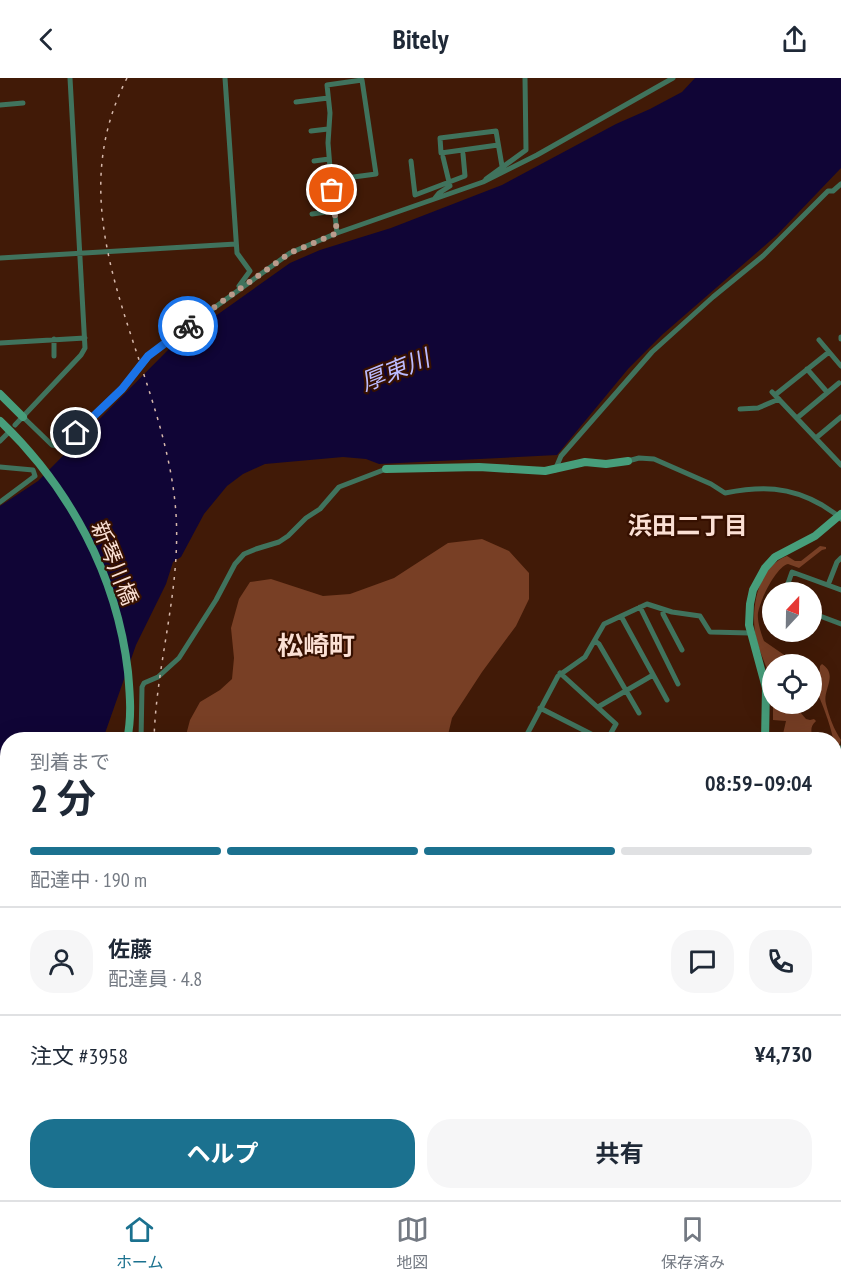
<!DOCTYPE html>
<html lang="ja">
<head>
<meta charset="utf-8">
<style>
	body { margin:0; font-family:"PT Sans Narrow","Noto Sans JP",sans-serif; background:#f6f6f7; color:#1f2937; height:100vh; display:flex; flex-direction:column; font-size:22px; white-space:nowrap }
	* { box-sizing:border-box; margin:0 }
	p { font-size:20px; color:#747a83 }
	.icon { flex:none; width:33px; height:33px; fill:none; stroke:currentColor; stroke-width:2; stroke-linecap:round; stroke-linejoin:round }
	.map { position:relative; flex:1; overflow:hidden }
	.details { position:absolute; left:0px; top:654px; width:842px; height:468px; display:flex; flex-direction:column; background:#fff; border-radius:24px 24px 0 0; box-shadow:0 6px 24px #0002 }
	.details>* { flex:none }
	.needle { width:39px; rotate:22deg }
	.tools { position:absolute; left:762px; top:504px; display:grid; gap:12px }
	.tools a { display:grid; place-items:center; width:60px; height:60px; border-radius:50%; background:#fff; box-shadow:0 6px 24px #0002; font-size:30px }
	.pin { position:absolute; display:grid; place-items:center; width:51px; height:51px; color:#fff; margin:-26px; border:3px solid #fff; border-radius:50%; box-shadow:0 2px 6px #0007 }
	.courier { position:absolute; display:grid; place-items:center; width:60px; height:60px; margin:-30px; border:4px solid #1a73e8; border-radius:50%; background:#fff; color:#222; box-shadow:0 2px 8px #0007 }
	.head em { font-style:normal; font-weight:700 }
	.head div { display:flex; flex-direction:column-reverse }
	.head { display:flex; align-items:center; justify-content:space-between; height:102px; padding:0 30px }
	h1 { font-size:39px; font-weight:700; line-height:45px }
	.bar { display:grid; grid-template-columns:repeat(4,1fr); gap:9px 6px; align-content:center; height:72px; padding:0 30px }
	.bar i { height:8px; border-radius:4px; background:#e0e1e3 }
	.bar .on { background:#1b718f }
	.bar p { grid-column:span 4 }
	.line { display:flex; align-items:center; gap:15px; padding:0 30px; border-top:2px solid #e0e1e3 }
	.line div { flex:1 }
	.round { display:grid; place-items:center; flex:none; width:63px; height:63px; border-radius:24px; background:#f6f6f7 }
	.action { display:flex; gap:12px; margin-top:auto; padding:12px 30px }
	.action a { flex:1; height:69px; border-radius:24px; background:#1b718f; color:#fff; font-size:24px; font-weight:700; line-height:69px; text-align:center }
	.action a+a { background:#f6f6f7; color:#1f2937 }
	header { display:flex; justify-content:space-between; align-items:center; height:78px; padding:0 30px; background:#fff; font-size:27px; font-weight:700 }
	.tab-bar { display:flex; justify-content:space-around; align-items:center; height:84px; border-top:2px solid #e0e1e3; background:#fff; font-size:16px; color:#747a83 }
	.tab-bar a { display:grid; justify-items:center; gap:3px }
	.tab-bar .on { color:#1b718f }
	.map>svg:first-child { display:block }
</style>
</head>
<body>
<header><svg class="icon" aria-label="back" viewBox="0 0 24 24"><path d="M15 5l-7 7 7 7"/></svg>Bitely<svg class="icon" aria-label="share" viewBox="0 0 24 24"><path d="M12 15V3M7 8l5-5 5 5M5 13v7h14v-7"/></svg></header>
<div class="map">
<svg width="841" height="1122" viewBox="0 0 841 1122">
	<rect width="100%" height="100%" fill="#411a07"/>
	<!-- forest -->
	<path fill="#783f25" d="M482,461L509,473L529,495V521L516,548L482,594L452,640L447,661H185L190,642L200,624L220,612L232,601L234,580L231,550L239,521L250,504L271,501L323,518L350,516L394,500L448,465Z
		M820,468L826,469V471L822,472L799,490L788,486C776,489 760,522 758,535C757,543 761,555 764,563L790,581L794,586H772V609C769,591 760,577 756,560C750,532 757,489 787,478L795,483H801Z
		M822,586C839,597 822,612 826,626C829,638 834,652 841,662L839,668H834C834,657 825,633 820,621C817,614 812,610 812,603L819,600L820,588Z
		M773,626H793L806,641L810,642L814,641L816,643C809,649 812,654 812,661H776L783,656L786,643L773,642Z
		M834,883L841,887V920H834Z"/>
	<!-- water -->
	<path fill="#100536" d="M695,0H841V90L777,157L663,256L628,291L557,377L379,386L366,381L343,379L265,386L243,396L227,408L204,436L181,479L173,484L166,506L136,567L103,661L8,662V840L0,850V428L38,403L169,271L290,185L320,172L391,150L502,107L616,46L650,31L682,14Z"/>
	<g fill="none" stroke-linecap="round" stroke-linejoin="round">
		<!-- street -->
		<path stroke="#40735d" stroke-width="5" d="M225,0L237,175L250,193L239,208
			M362,2L376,96L331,102L328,65L330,35L327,7Z
			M296,24L328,20
			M0,27L23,25
			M311,53L328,51
			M498,67L441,75L440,60L496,53L502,88
			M314,83L329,81
			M411,83L415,117L465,98L463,76
			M486,101L526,72L525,0
			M331,102L337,155
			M315,114L332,112
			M435,120L439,115L450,108L443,79
			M312,136L334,133
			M0,180L236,166
			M841,259V261
			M54,261V278
			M819,262L841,288
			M0,265L85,260
			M807,291L827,314
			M772,314L841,387
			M775,317L829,274
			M740,331L758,330L779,321
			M23,339L52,367L62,369L122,311L153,274L290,175L337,155L483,104L537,77L673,0
			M797,340L839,305
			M15,347L81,277L85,270L70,0
			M816,360L841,339
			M0,363L7,356
			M628,383L639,380L654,381L711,406L725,415C761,408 789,408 822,427C829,432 836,435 841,441
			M0,389L33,392L35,398L0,424
			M555,392L561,378L652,274L713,219L763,178L828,113H833L841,106
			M828,507L837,484L841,480
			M785,514L792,494L841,512
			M640,529L678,606
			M663,531V536L682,572
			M812,535L841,546
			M621,538L667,622
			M595,563L599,566L639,635
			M560,595L616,646L607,662
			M598,629L653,597
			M540,630L603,662
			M141,662L142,609L144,605L158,599L179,580L216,522L235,486L244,476L256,471L279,464L288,458L306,440L320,431L339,409L386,391
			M524,662L558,598L585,579L604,546L647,526L672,534L700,538L710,554L750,555
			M834,670H841
			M839,705V725
			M834,767L841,766
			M834,822L841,821
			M0,858L8,848
			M0,879L8,870
			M0,940L8,943
			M0,1007L7,993
			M0,1029L8,1033
			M276,1114L280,1122
			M325,1114L331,1122
			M466,1114L474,1122
			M726,1114L728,1122
			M115,1122L119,1114
			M367,1122L370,1114
			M543,1122L544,1114
			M582,1122L586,1114
			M613,1122L616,1114
			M683,1122L693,1114"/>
		<!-- secondary -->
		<path stroke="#479e7b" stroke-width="8" d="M0,316L23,339
			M0,343C69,409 117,497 128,594C130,617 132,639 127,662
			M386,391L479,389L545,393L585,384L606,386L628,383
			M765,662L766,610L749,547L750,526L753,512L765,490L775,479L815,458L841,436
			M834,747L841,746
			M834,878L841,881"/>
		<!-- rail -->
		<path stroke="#d7b9ac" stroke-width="1.5" stroke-dasharray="3 6" stroke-linecap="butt" d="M127,0C50,150 166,287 176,436C181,512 156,586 154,662
			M234,1122V1114"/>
	</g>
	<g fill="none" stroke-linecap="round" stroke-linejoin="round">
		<!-- done -->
		<path stroke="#ba9b8c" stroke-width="6" stroke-dasharray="0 10.8" d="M188,248L290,175L337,155L332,112"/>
		<!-- route -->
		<path stroke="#1a73e8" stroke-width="8" d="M76,355L122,311L148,278L188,248"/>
	</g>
	<g text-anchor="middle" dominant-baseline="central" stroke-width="4.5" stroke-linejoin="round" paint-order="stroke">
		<!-- street labels -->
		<g font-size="22" fill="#fbe0d4" stroke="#361000">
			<text transform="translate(115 485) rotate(68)">新琴川橋</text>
		</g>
		<!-- water labels -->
		<g font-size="24" font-style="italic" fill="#bbf" stroke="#361000">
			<text transform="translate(395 292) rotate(-22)">厚東川</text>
		</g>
		<!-- neighbourhood labels -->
		<g font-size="24" font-weight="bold" fill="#fbe0d4" stroke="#361000">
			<text x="688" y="447">浜田二丁目</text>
		</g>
		<!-- quarter labels -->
		<g font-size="26" font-weight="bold" fill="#fbe0d4" stroke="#361000">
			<text x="316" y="567">松崎町</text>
		</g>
	</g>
</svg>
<div class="tools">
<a><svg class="needle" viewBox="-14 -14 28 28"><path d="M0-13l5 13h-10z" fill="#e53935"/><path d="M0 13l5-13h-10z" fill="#747a83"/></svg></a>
<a><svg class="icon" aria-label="locate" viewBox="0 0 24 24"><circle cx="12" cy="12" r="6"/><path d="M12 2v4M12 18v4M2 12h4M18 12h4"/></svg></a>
</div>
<div class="pin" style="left:332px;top:112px;background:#ea580c"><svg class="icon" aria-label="bag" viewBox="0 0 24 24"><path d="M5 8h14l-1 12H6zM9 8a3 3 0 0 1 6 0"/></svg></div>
<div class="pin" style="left:76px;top:355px;background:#1f2937"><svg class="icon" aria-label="home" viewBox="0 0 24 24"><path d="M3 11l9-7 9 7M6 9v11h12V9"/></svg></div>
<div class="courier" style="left:188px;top:248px"><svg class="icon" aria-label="bike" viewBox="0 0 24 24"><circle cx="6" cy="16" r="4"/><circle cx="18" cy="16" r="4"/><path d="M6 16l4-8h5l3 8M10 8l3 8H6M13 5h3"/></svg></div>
<section class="details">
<div class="head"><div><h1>2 分</h1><p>到着まで</p></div><em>08:59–09:04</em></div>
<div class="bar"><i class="on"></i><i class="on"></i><i class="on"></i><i></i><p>配達中 · 190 m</p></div>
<div class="line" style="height:108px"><a class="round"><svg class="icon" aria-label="person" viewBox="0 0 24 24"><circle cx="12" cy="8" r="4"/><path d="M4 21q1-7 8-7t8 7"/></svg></a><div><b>佐藤</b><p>配達員 · 4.8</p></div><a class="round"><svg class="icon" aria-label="chat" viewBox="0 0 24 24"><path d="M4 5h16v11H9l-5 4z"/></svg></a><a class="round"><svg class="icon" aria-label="phone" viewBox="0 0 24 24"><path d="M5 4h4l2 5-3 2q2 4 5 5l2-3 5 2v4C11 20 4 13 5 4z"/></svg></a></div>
<div class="line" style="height:78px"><div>注文 #3958</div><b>¥4,730</b></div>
<div class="action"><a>ヘルプ</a><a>共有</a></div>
</section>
</div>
<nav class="tab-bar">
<a class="on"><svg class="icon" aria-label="home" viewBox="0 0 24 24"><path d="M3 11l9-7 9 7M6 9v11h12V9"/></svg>ホーム</a>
<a><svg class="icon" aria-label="map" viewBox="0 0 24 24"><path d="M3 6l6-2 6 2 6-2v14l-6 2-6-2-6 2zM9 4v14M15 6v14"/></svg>地図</a>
<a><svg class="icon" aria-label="saved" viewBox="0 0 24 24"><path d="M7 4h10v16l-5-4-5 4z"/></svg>保存済み</a>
</nav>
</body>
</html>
